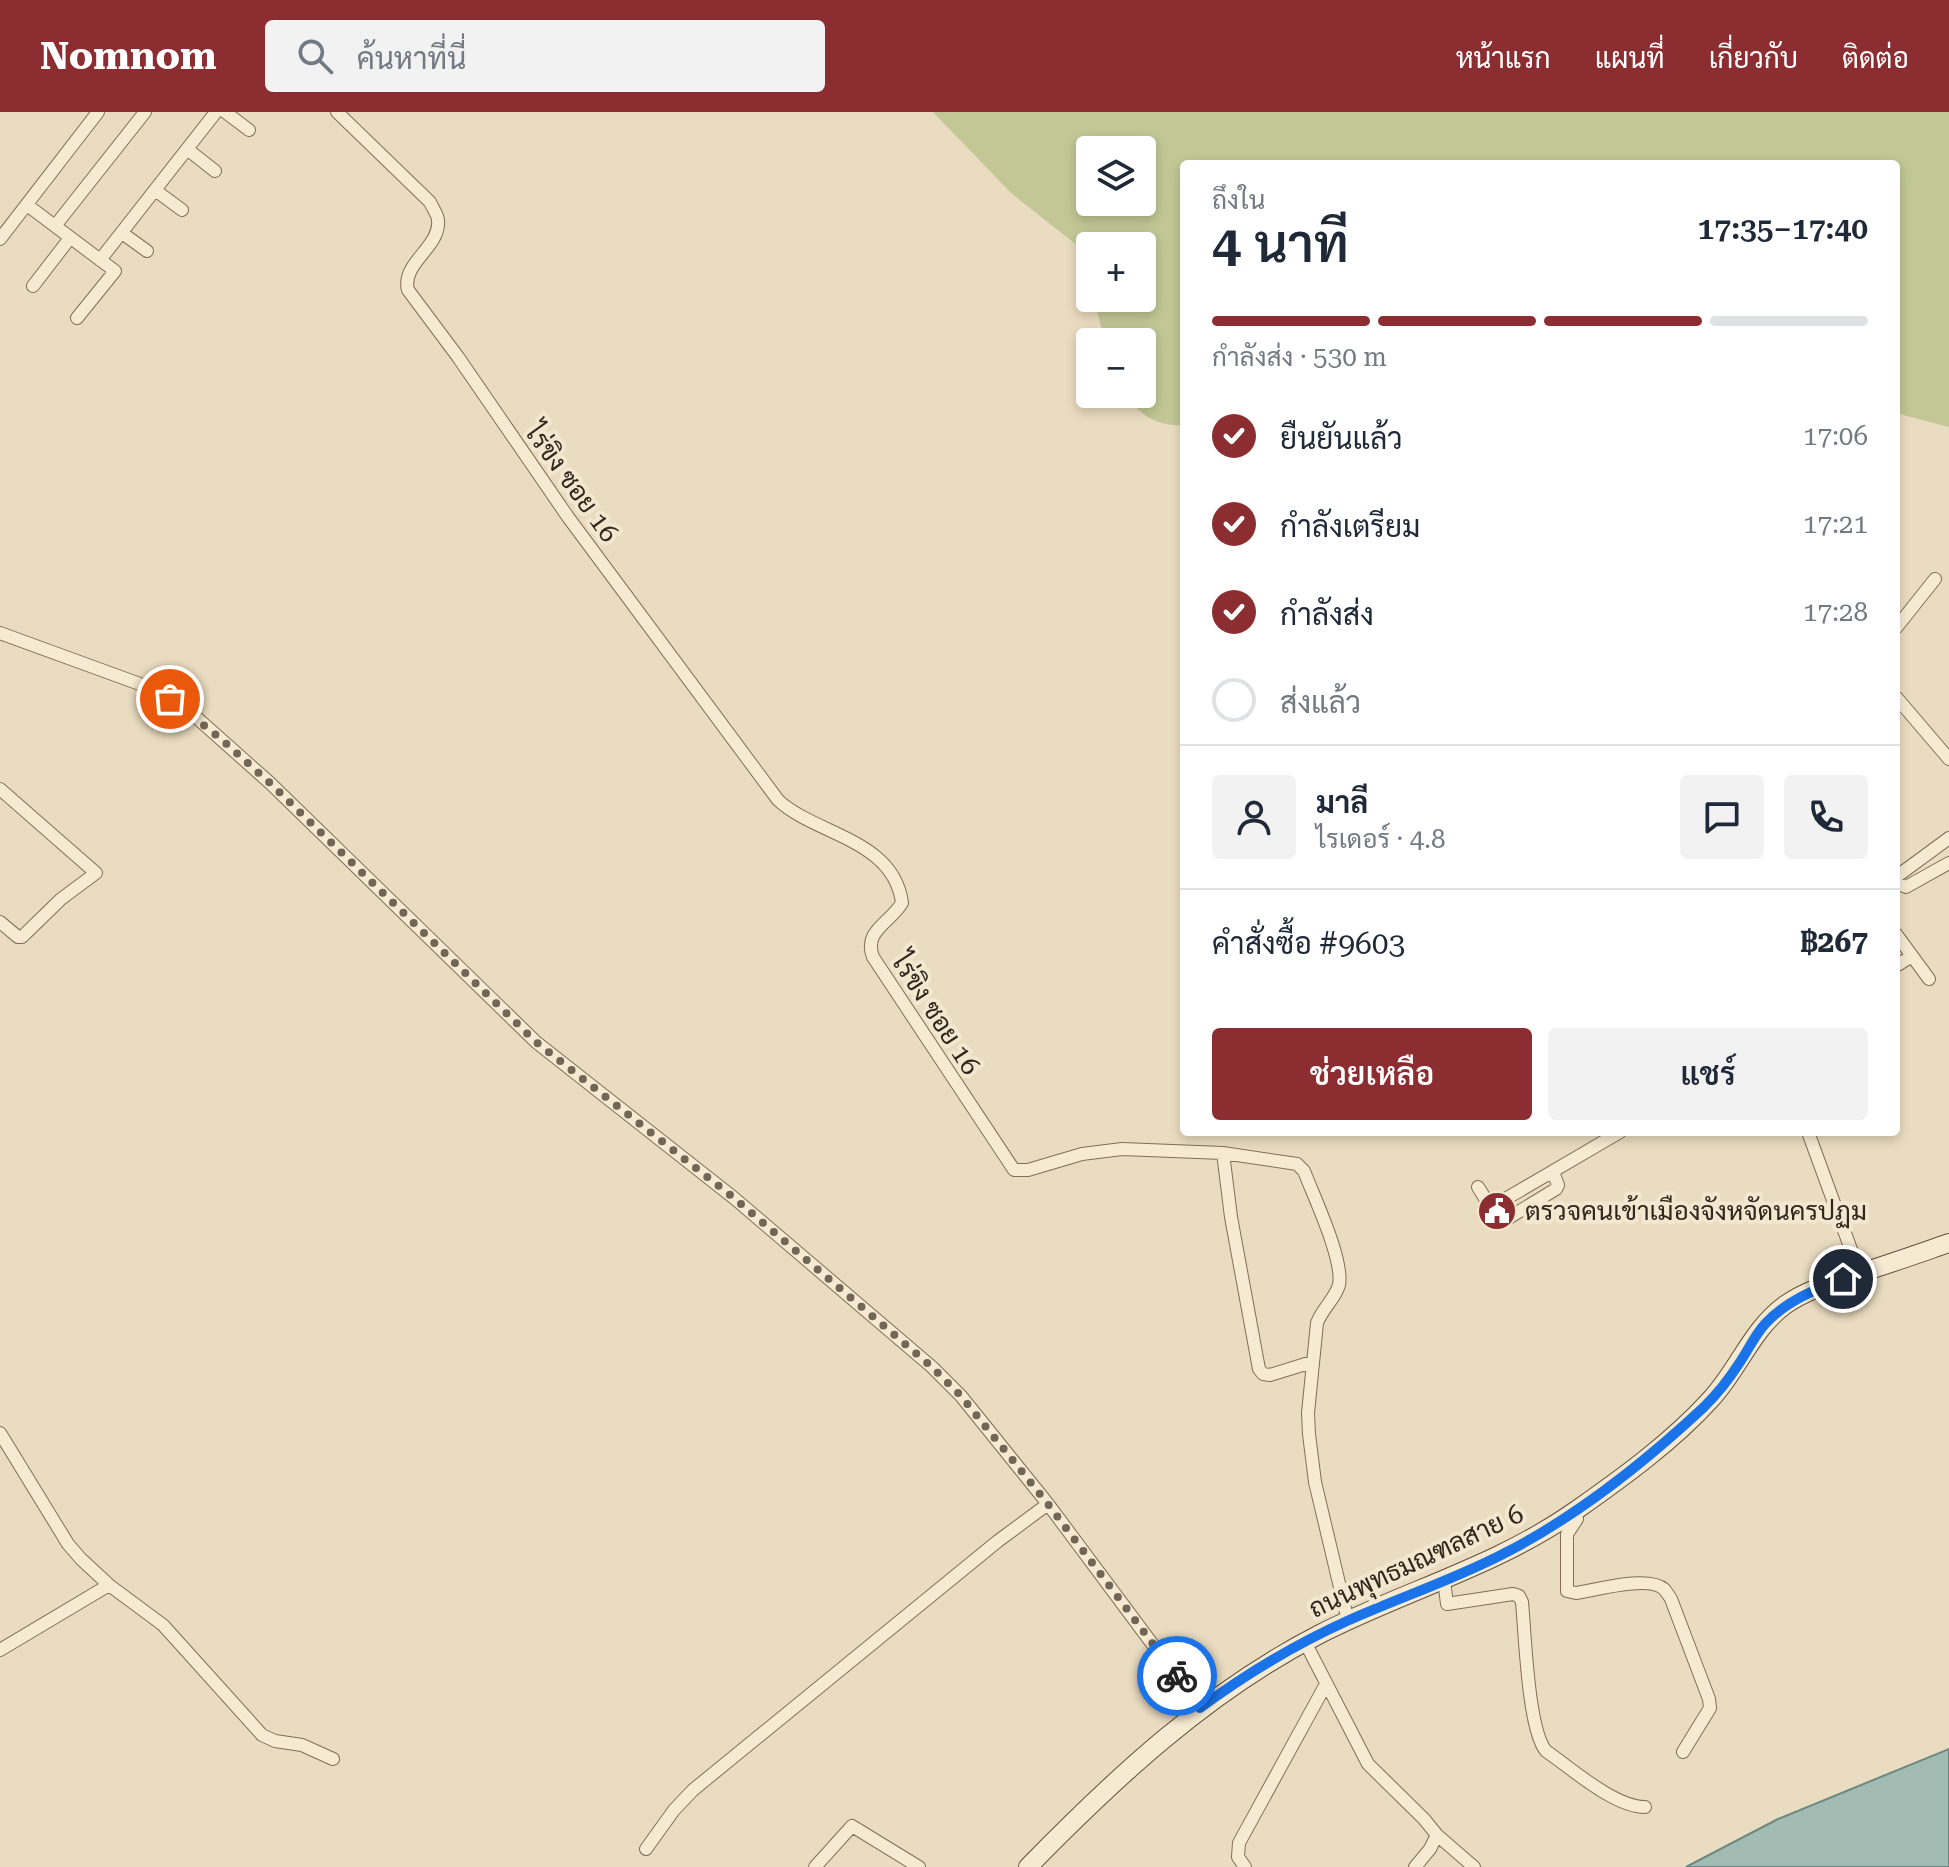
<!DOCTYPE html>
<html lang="th">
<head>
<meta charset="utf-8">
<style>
	body { margin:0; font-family:"Roboto Serif",Sarabun,serif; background:#f2f2f3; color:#1f2937; height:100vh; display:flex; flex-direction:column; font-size:30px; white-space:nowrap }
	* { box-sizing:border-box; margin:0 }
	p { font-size:26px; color:#747a83 }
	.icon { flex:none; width:44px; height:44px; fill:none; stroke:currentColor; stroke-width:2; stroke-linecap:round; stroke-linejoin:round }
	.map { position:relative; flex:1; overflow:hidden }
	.sheet { position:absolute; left:1180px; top:48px; width:720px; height:976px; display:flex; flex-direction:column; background:#fff; border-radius:8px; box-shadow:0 4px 12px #0003 }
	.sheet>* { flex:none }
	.controls { position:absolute; left:1076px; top:24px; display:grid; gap:16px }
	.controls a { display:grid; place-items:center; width:80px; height:80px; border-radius:8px; background:#fff; box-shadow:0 4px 12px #0003; font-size:40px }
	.pin { position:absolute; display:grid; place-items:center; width:68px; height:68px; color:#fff; margin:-34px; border:4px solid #fff; border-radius:50%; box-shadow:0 2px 8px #0007 }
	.courier { position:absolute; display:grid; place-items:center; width:80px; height:80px; margin:-40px; border:6px solid #1a73e8; border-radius:50%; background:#fff; color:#222; box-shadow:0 2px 10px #0007 }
	.head em { font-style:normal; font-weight:600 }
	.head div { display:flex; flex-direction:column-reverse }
	.head { display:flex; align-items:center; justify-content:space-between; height:136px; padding:0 32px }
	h1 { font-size:52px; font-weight:600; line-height:60px }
	.bar { display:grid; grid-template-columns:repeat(4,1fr); gap:12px 8px; align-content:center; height:96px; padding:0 32px }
	.bar i { height:10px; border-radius:6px; background:#e0e1e3 }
	.bar .on { background:#8c2e31 }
	.bar p { grid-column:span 4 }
	.line { display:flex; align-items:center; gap:20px; padding:0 32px; border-top:2px solid #e0e1e3 }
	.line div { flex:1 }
	.round { display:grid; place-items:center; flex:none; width:84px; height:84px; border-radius:8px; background:#f2f2f3 }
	ol { padding:0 32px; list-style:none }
	li { display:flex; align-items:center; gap:24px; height:88px }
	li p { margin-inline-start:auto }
	li .icon { padding:8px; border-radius:50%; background:#8c2e31; color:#fff; stroke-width:4 }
	li:last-child { color:#747a83 }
	li i { width:44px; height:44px; border:4px solid #e0e1e3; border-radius:50% }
	.primary-button { display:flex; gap:16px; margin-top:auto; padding:16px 32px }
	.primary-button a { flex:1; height:92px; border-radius:8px; background:#8c2e31; color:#fff; font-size:32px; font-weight:600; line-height:92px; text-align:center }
	.primary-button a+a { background:#f2f2f3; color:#1f2937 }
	header { display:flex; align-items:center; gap:48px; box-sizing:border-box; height:112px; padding:0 40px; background:#8c2e31; color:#fff }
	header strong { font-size:38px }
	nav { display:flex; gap:44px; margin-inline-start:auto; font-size:28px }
	.search { width:560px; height:72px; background:#f2f2f3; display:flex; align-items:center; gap:20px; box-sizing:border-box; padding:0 28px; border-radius:8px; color:#747a83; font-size:30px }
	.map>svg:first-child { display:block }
</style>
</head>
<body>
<header>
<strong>Nomnom</strong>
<div class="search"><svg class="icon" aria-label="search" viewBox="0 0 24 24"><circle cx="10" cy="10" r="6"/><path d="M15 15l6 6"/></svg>ค้นหาที่นี่</div>
<nav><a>หน้าแรก</a><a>แผนที่</a><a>เกี่ยวกับ</a><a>ติดต่อ</a></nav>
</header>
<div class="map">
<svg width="1949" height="1755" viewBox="0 0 1949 1755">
	<rect width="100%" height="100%" fill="#eadcc0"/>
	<!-- green -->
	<path fill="#c2c795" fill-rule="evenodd" d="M933,0H1949V315L1896,301V52H1184V313C1160,315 1138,304 1127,282H1142V230H1105L1094,186H1142V134H1090V171L1078,134L1011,81ZM1090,38H1142V90H1090Z"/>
	<!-- water -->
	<path fill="#a2bcb4" stroke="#6b8981" stroke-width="2" d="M1949,1637V1755H1686L1778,1707Z"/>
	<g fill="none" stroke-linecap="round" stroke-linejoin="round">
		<!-- minor casing -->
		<g stroke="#826e59" stroke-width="14">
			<path id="minor" d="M225,0L249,18
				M337,0L430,90C432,95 438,103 438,108C441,135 401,151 408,178L458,245L568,405L778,688C815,723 894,727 902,791C890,811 863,819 873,845L1014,1058H1028L1082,1042L1122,1037L1223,1041L1297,1052L1304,1059C1314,1085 1344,1148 1339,1173C1335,1187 1322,1197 1317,1211L1308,1301L1309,1322L1315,1370L1348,1509
				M187,37L215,59
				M155,78L182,98
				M27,93L115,159L77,206
				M55,114L145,0
				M122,121L147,139
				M0,127L98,0
				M100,148L216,0
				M33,174L70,126
				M1896,516L1935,467
				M0,521L148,575L170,587L197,606L270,671L536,930L734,1086L932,1255L961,1284L1048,1392L1200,1596
				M1896,585L1949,647
				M0,677L96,761L61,787L22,825H18L0,810
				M1896,765L1949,726
				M1896,771L1906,775L1949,751
				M1896,822L1929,867
				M1896,854L1912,844
				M1808,1020L1860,1162
				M1223,1041L1231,1105L1259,1257L1263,1262L1270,1263L1312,1250
				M1478,1075L1499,1109L1502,1110L1556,1077L1558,1073L1553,1060
				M1490,1096L1620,1020
				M0,1321L68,1432L81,1447L109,1473L163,1513L262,1623L275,1629L302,1633L333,1647
				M1576,1398L1577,1407L1567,1422V1479L1576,1481C1596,1478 1648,1463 1664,1477C1664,1477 1671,1486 1671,1487L1709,1587L1710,1596L1683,1640
				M1444,1468L1447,1492L1513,1482L1519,1484L1522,1490C1525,1521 1528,1618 1546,1639C1571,1656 1614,1695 1645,1695
				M1305,1530L1368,1652L1424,1707L1437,1723L1430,1737L1415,1755
				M0,1538L109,1473
				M1437,1723L1474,1755
				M646,1737L674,1698L693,1678L998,1429L1048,1392
				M815,1755L852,1714L919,1755
				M1245,1755L1238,1745L1239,1731L1326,1572"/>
		</g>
		<!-- secondary casing -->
		<g stroke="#634f3d" stroke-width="20">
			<path id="secondary" d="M1028,1755C1115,1666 1208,1579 1320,1522C1404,1479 1497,1454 1575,1399C1622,1366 1672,1330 1711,1287C1738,1258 1752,1217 1785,1193C1808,1177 1837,1169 1863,1160C1892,1151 1920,1141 1949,1131"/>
		</g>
		<!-- minor -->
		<use href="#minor" stroke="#f6ead2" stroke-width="12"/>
		<!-- secondary -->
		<use href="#secondary" stroke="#f6ead2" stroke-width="18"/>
	</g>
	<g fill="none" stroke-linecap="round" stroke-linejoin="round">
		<!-- done -->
		<path stroke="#726656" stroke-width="8" stroke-dasharray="0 14.4" d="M170,587L220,626L270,671L536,930L734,1086L932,1255L961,1284L1048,1392L1177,1564"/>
		<!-- route -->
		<path stroke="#1a73e8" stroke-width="10" d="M1177,1564L1200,1596C1246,1562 1294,1533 1347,1509C1398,1486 1453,1468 1503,1442C1576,1405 1644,1351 1704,1295C1716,1283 1729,1267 1738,1253C1748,1239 1754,1224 1765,1212C1786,1189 1814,1178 1843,1167"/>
	</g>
	<!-- icons -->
	<defs>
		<g id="civic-disc" transform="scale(2)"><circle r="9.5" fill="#8c2e31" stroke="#f2e7cf"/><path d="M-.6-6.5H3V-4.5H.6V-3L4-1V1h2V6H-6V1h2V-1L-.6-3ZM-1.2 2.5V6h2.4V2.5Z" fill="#fff"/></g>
	</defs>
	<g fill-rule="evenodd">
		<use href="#civic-disc" x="1497" y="1099"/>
	</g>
	<g text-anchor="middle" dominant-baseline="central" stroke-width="8" stroke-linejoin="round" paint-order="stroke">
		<!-- street labels -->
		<g font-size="26" fill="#32271d" stroke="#f2e7cf">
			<text transform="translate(572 371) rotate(54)">ไร่ขิง ซอย 16</text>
			<text transform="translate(936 902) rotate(57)">ไร่ขิง ซอย 16</text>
			<text transform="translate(1416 1449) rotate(-25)">ถนนพุทธมณฑลสาย 6</text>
		</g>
		<!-- poi labels -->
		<g font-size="26" fill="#32271d" stroke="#f2e7cf" text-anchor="start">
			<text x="1525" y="1099">ตรวจคนเข้าเมืองจังหจัดนครปฏม</text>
		</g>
	</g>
</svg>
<div class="controls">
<a><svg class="icon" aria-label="layers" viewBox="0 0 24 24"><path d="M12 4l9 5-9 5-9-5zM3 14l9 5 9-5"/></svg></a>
<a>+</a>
<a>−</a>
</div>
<div class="pin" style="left:170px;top:587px;background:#ea580c"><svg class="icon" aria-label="bag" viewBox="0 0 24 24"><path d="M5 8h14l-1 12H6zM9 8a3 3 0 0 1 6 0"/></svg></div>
<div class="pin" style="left:1843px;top:1167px;background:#1f2937"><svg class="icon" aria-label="home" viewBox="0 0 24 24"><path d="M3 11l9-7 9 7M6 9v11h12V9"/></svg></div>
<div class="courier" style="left:1177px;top:1564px"><svg class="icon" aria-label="bike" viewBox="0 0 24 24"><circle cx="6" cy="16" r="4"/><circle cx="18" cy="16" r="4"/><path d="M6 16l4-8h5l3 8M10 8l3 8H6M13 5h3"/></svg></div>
<section class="sheet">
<div class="head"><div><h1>4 นาที</h1><p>ถึงใน</p></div><em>17:35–17:40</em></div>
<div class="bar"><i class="on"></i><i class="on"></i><i class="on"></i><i></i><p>กำลังส่ง · 530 m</p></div>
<ol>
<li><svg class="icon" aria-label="check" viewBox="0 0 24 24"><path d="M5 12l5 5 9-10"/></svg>ยืนยันแล้ว<p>17:06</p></li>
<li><svg class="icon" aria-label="check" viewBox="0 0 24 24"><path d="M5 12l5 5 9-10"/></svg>กำลังเตรียม<p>17:21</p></li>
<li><svg class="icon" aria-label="check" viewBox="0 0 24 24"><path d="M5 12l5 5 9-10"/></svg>กำลังส่ง<p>17:28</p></li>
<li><i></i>ส่งแล้ว</li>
</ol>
<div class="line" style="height:144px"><a class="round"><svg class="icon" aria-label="person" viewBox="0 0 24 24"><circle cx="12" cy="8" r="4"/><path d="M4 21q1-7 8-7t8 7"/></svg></a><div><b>มาลี</b><p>ไรเดอร์ · 4.8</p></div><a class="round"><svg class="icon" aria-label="chat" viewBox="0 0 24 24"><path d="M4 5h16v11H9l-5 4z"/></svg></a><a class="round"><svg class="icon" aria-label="phone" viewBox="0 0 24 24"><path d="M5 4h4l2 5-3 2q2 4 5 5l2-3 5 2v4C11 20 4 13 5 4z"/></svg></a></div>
<div class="line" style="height:104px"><div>คำสั่งซื้อ #9603</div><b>฿267</b></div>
<div class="primary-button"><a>ช่วยเหลือ</a><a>แชร์</a></div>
</section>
</div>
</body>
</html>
